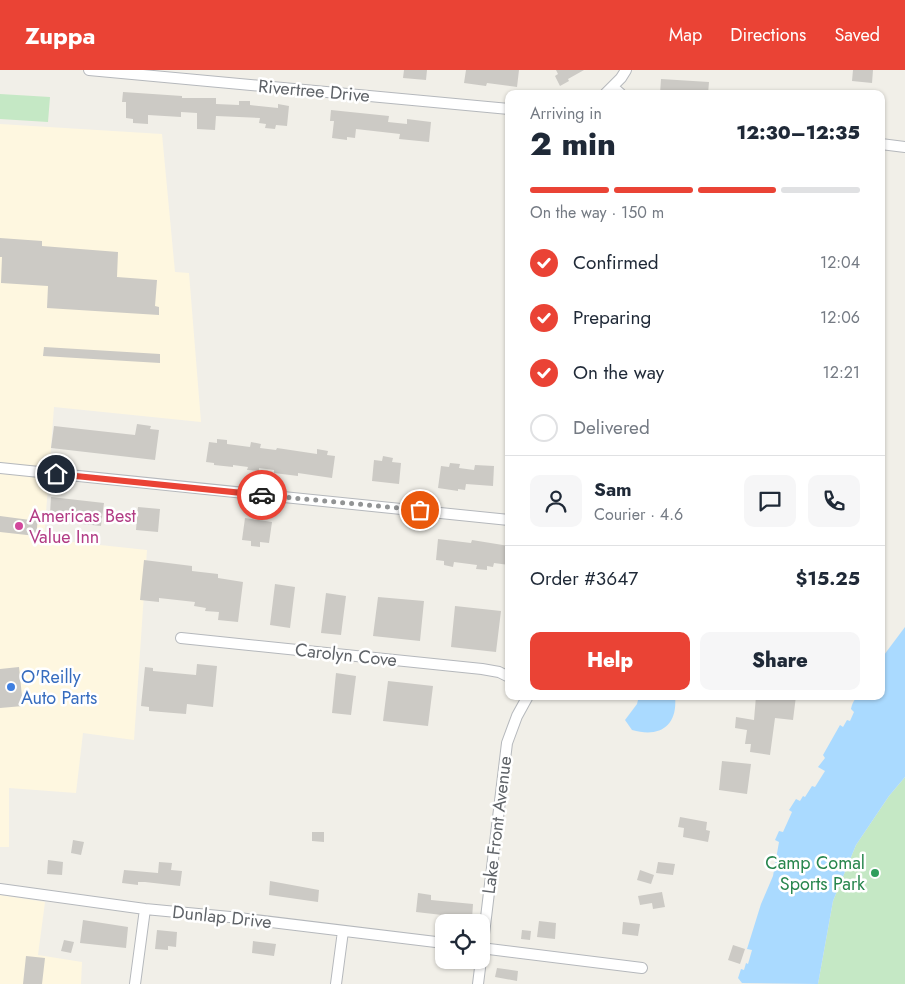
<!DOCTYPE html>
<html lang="en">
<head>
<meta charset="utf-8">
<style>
	body { margin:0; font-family:Jost,sans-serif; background:#f6f6f7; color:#1f2937; height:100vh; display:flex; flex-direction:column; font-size:19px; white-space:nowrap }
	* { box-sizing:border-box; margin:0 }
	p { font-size:16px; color:#747a83 }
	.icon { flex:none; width:28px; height:28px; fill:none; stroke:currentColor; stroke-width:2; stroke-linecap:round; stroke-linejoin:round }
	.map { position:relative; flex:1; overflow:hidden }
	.sheet { position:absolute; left:505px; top:20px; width:380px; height:610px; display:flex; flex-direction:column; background:#fff; border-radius:10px; box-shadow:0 1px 4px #0004 }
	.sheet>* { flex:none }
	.buttons { position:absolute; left:435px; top:844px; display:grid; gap:10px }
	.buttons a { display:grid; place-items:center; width:55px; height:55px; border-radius:10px; background:#fff; box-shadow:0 1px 4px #0004; font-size:25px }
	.pin { position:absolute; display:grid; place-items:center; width:42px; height:42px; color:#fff; margin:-21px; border:2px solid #fff; border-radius:50%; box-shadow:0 1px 5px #0007 }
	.courier { position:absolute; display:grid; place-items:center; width:50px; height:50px; margin:-25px; border:4px solid #ea4335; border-radius:50%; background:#fff; color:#222; box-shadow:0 1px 6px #0007 }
	.head em { font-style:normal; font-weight:800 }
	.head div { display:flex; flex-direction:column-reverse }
	.head { display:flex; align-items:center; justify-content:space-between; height:85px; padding:0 25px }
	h1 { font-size:32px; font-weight:800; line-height:38px }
	.bar { display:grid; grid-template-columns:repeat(4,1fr); gap:8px 5px; align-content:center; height:60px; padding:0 25px }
	.bar i { height:6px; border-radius:4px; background:#e0e1e3 }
	.bar .active { background:#ea4335 }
	.bar p { grid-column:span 4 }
	.line { display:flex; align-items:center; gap:12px; padding:0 25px; border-top:1px solid #e0e1e3 }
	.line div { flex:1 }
	.round { display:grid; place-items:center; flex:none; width:52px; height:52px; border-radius:10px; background:#f6f6f7 }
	ol { padding:0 25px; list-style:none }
	li { display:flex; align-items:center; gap:15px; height:55px }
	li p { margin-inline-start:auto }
	li .icon { padding:5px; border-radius:50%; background:#ea4335; color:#fff; stroke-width:4 }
	li:last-child { color:#747a83 }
	li i { width:28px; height:28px; border:2px solid #e0e1e3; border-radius:50% }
	.cta { display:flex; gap:10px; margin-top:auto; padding:10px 25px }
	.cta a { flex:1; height:58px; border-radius:10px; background:#ea4335; color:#fff; font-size:20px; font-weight:800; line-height:58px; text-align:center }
	.cta a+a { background:#f6f6f7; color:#1f2937 }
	header { display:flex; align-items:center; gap:30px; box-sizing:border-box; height:70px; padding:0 25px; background:#ea4335; color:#fff }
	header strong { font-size:24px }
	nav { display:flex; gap:28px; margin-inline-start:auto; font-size:18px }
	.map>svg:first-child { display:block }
</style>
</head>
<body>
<header>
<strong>Zuppa</strong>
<nav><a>Map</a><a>Directions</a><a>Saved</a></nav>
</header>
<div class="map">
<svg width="905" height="914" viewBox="0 0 905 914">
	<rect width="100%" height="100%" fill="#f1efe8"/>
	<!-- commercial -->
	<path fill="#fef7e0" d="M0,54L162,64L175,202L189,203L201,352L54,337L44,469L147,480L134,670L83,663L76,723L9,718V777H0Z
		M0,825L45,832L38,885L82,892L81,914H0Z"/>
	<!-- green -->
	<path fill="#c5e8c5" d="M0,24L50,27L48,52L0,49Z
		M905,707V914H818L833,831L856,775L889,726Z"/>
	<!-- water -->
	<path fill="#aadaff" d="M905,557V707L889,726L856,775L833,831L818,914L742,913L738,908L741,899L744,900L746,893L748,894L752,880L747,879L761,834L773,806L779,772L775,770L779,761L783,762L792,742L789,740L796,729L800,731L803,726L805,727L812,716L815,717L825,701L818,697L825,688L823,685L840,655L843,657L847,650L850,651L854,642L851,639C852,634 854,629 859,626H881V589Z
		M639,626H675C678,656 660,668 632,660L625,650L637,634Z"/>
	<!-- building -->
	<path fill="#cccac5" d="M404,0H427L426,10L403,8Z
		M466,0H519L517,17L487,13L486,16L464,13Z
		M556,0H584L568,9L569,11L560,16L555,6L558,4Z
		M853,0H873L872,13L852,11Z
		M661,9L709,12L708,24H660Z
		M123,22L182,26V28H216V34L239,35V31H250V35L278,38V34L289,36L287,56L276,55L275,59L265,58L266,54L259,53L260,48L216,46L215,60L197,59V43L181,42V47L148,45V54L133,53V49L126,48V32H122Z
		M331,40L389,46L388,52L407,54V49L431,52L429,72L399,69L400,64L356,59L355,68L347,67V70L332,68L334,51H330Z
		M0,168L42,171V176L118,182L117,207L157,210L155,236L159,237V245L47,238L48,216L1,213L2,187H0Z
		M44,277L160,284V293L43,286Z
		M137,354L151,356L150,359L159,360L155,390L51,378L54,356L135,365Z
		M217,369L227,370V374L250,377L251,372L261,374L260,378L276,380L277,378L317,384V379L328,381L327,385L335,386L332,408L298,403V406L274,403V400L259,398V401L247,400L248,397L233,395V397L214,395V393L206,392L209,372L217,373Z
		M383,386L393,388L392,392L401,393L399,414L372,411L374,390L382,391Z
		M450,393L460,394L459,398L474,400L475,395L494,396L493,416L466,414L465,420L458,419V421L438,418L441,396L449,397Z
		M51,427L104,433L101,456L38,449L36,466L0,462V446L30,450L31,441L50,444Z
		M138,437L160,439L158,462L136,460Z
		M245,448L272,452L269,473L260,472V477L251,476V471L242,470Z
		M438,469L471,473L472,470L509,476V495L494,493L493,497L487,496V500L476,499L477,495L454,492L453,497L444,495V491L436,490Z
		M144,490L192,496V501L218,504V508L243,512L238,552L218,550L219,542L205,541L206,538L194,536L195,532L159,528V532L140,530Z
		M275,514L295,517L290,558L270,555Z
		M326,523L346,526L341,565L321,563Z
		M378,527L424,531L420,571L373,566Z
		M455,536L501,541L496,582L451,577Z
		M197,594L217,596L213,637L187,634L186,644L149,641V637L141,636L145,597L153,598V601L196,605Z
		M19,597L23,636L0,638V599Z
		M336,603L356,606L351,645L332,643Z
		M388,611L433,616L428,656L383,651Z
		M756,626H796L793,650L775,648L770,685L750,682L751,674H745L747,660L735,658L736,647L754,650Z
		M722,691L751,694L747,724L719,720Z
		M680,747L707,752L706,760L710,761L708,772L683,767L684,758L678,757Z
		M312,762H324V772L312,771Z
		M73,770L84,772L81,785L71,783Z
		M48,790L63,792L62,805L47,804Z
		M159,792L172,793L171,800L182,801L180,816L145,812H138V815L122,813L124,800L158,803Z
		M658,792L675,794L673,805L656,803Z
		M640,800L654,805L651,814L637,810Z
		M270,811L319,820L318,832L269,825Z
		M662,822L665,837L653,839L652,833L640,835L638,826Z
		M418,823L431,825V830L473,834L472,849L451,848V846L416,842Z
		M83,850L128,857L126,878L80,873Z
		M539,851L556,853L555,869L537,867Z
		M623,852L640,854L638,866L622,864Z
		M157,860L177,862L176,877L168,876V880L155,879Z
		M522,860L531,861L530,870L521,869Z
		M64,870L74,872L71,883L61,881Z
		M253,871L276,874L274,886L252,883Z
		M733,875L745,879L740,894L728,890Z
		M26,886L45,888L42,914H23Z
		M497,898L518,901L517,911L495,907Z"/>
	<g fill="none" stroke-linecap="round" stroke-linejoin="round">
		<!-- minor casing -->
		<g stroke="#b5b8bc" stroke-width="12">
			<path id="minor" d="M89,0L509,39
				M613,17L621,24
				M605,24L621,8L626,0
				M881,74L905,77
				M0,398L509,450
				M181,568L482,599L499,602L509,607
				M0,819L145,839L230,847L444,873
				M481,878L642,898
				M481,889L507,673L517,646L528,626
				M135,914L145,839
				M336,914L343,861
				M478,914L481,890"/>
		</g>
		<!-- minor -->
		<use href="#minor" stroke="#fff" stroke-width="10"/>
	</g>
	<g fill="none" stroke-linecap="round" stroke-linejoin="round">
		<!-- done -->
		<path stroke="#929495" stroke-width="5" stroke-dasharray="0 9" d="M262,425L420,440"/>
		<!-- route -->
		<path stroke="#ea4335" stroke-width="6" d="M56,404L262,425"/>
	</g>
	<!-- markers -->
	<circle fill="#d1479c" stroke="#fff" stroke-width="2" cx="19" cy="456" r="5"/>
	<circle fill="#3f7fe0" stroke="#fff" stroke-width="2" cx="11" cy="617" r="5"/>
	<circle fill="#2e9e5b" stroke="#fff" stroke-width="2" cx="875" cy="803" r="5"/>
	<g text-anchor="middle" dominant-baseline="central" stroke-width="5" stroke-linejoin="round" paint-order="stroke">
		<!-- street labels -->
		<g font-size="18" fill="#5f6368" stroke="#fff">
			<text transform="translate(314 21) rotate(5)">Rivertree Drive</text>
			<text transform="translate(346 585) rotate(6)">Carolyn Cove</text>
			<text transform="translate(497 755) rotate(-83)">Lake Front Avenue</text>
			<text transform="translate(222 847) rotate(6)">Dunlap Drive</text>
		</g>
		<!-- hotel labels -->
		<g font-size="18" fill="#b23c85" stroke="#fff" text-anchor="start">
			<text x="29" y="446">Americas Best<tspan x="29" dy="21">Value Inn</tspan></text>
		</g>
		<!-- shop labels -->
		<g font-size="18" fill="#366cbe" stroke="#fff" text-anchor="start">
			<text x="21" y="607">O'Reilly<tspan x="21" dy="21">Auto Parts</tspan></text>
		</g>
		<!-- leisure labels -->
		<g font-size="18" fill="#27864d" stroke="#fff" text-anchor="end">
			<text x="865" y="793">Camp Comal<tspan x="865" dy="21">Sports Park</tspan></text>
		</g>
	</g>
</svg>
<div class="buttons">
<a><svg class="icon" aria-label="locate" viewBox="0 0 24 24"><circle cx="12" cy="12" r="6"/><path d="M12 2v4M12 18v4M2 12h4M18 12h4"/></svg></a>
</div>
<div class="pin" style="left:420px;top:440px;background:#ea580c"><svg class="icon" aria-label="bag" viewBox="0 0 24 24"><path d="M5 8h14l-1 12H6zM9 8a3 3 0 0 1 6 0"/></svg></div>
<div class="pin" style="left:56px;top:404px;background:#1f2937"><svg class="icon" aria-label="home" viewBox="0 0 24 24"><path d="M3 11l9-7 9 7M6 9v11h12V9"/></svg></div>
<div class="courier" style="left:262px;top:425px"><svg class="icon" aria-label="car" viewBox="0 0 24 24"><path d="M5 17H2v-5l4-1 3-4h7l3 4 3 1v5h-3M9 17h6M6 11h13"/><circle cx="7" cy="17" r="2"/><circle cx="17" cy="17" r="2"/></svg></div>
<section class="sheet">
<div class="head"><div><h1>2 min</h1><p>Arriving in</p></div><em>12:30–12:35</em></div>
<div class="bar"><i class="active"></i><i class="active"></i><i class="active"></i><i></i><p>On the way · 150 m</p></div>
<ol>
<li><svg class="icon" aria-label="check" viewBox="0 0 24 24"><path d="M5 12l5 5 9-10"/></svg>Confirmed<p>12:04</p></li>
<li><svg class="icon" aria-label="check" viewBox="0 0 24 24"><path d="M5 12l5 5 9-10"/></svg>Preparing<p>12:06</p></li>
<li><svg class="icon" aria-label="check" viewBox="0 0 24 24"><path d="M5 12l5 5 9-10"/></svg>On the way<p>12:21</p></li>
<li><i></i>Delivered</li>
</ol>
<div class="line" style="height:90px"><a class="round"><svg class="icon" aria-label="person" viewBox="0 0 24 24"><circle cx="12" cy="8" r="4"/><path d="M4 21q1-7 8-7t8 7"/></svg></a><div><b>Sam</b><p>Courier · 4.6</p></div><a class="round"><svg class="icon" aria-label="chat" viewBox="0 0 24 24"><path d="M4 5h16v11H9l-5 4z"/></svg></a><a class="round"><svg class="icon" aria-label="phone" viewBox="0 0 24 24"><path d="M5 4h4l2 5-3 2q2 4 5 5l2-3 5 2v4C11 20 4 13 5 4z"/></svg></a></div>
<div class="line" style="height:65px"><div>Order #3647</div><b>$15.25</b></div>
<div class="cta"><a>Help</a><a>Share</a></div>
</section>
</div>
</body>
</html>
